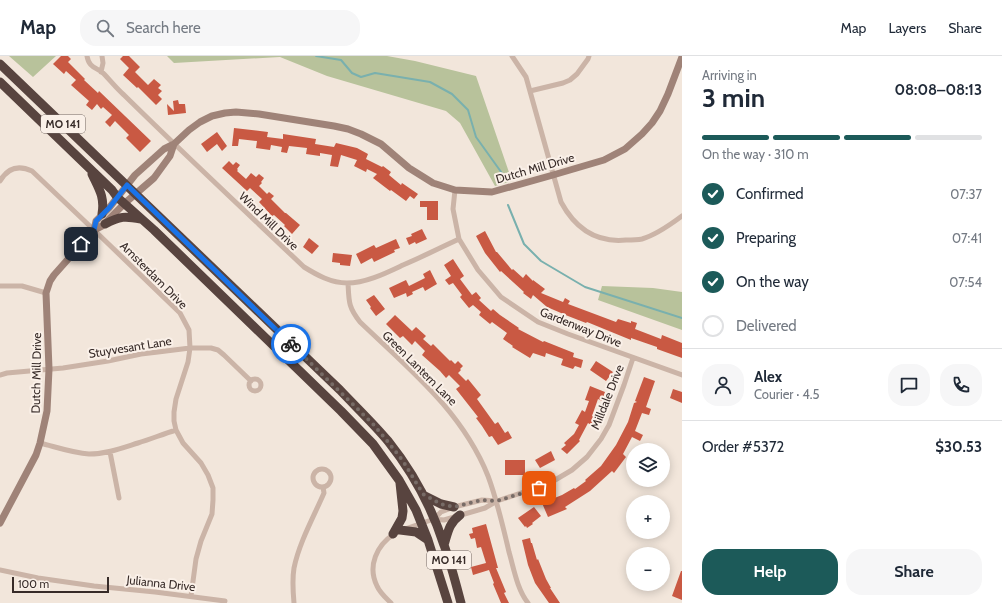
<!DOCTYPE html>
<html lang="en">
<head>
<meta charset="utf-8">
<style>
	body { margin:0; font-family:Cabin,sans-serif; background:#f6f6f7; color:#1f2937; height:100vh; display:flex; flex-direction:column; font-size:15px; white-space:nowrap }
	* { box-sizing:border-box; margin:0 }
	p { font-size:13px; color:#747a83 }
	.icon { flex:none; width:22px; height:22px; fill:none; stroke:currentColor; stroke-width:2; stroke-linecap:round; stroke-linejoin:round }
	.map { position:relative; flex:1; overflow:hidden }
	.panel { display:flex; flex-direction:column; background:#fff; width:320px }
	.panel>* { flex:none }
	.controls { position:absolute; left:626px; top:387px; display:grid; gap:8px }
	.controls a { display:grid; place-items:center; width:44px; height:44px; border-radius:50%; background:#fff; box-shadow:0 2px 10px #0003; font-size:20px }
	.scale { position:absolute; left:12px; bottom:10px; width:97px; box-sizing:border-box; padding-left:4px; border:2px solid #372b28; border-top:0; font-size:11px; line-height:14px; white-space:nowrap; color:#372b28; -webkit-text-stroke:3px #faf0e8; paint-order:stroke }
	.pin { position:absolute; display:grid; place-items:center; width:34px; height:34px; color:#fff; margin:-17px; border-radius:8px; box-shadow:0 2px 6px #0006 }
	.courier { position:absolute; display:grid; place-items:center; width:40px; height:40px; margin:-20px; border:3px solid #1a73e8; border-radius:50%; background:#fff; color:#222; box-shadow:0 1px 5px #0007 }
	.head em { font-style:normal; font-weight:700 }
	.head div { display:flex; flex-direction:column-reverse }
	.head { display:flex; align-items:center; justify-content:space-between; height:68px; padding:0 20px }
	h1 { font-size:26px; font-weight:700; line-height:30px }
	.bar { display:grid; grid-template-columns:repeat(4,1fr); gap:6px 4px; align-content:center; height:48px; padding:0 20px }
	.bar i { height:5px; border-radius:3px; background:#e0e1e3 }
	.bar .current { background:#1c5a59 }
	.bar p { grid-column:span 4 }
	.line { display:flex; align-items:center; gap:10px; padding:0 20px; border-top:1px solid #e0e1e3 }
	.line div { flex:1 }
	.round { display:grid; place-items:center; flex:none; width:42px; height:42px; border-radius:16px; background:#f6f6f7 }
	ol { padding:0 20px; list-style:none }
	li { display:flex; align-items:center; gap:12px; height:44px }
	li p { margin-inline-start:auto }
	li .icon { padding:4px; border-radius:50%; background:#1c5a59; color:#fff; stroke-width:4 }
	li:last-child { color:#747a83 }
	li i { width:22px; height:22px; border:2px solid #e0e1e3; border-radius:50% }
	.cta { display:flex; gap:8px; margin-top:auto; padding:8px 20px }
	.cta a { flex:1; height:46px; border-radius:16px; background:#1c5a59; color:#fff; font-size:16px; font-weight:700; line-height:46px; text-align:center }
	.cta a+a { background:#f6f6f7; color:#1f2937 }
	header { display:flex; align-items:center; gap:24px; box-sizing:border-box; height:56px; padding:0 20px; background:#fff; border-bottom:1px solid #e0e1e3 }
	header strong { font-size:19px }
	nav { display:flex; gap:22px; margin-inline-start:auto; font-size:14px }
	.search { width:280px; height:36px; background:#f6f6f7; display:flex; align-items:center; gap:10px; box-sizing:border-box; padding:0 14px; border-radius:16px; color:#747a83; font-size:15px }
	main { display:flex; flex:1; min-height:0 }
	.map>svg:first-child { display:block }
</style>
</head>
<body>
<header>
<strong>Map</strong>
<div class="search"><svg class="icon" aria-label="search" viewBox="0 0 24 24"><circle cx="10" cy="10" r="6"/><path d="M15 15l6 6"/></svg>Search here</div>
<nav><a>Map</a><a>Layers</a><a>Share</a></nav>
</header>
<main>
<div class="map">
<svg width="682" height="547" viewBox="0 0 682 547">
	<rect width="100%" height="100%" fill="#f2e6db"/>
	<!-- green -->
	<path fill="#b8c29b" d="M9,0H56L33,21Z
		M167,0H387L415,5L476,20L512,125L495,130L460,67L446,55L327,20L280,1L174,7Z
		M602,230L653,232L682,236V274L598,244Z"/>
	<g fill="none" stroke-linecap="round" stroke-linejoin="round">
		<!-- stream -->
		<path stroke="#79b0ae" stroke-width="2" d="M316,0L341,4L352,17L361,21L375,17L430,26L452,38L468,54L476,81L504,120
			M508,149L524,188L541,205L585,231L682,262"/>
	</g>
	<!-- building -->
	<path fill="#c95943" d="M61,0H68L71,3L68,6L85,23L84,24L98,37L99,35L151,85L140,96L126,82L129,79L115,65L110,71L105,66L112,59L103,51L101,53L97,48L92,54L86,49L89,45L71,29L76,24L66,15L64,18L53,8Z
		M123,0H129L140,11L135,16L148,29L154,23L161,29L158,32L162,35L158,39L162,43L156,49L138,31L137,32L123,19L129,12L120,3Z
		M178,44L179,48H185L186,57L168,59L167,48L174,55L173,45Z
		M234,72L268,76L267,81L283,83V78L316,83L315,88L334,91L336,87L357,92L368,98L366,103L382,111L383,110L391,116L389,119L401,129L402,127L418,138L414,143L410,140L406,145L391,134L390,135L373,122L377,118L367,113L366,116L354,110L357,104L341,99L338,111L330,110L332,99L320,97V100L306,98L307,92L289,90L287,97L281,96L282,91L271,89L270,94L256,92L257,85L239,83L238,90H232Z
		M217,76L227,90L222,95L217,88L207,96L201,88Z
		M229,105L233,109L236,106L240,109L237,113L238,114L237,115L246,123L251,117L256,121L259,118L264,122L261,126L262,127L259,130L267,138L269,136L274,140L271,143L285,157H286L300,169L292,178L284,170L285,169L274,159L272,160L259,146L262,143L250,132L247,135L222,112Z
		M420,145H438V164H427V151H420Z
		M422,173L427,183L416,188L415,186L409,189L406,182L412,180L411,178Z
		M485,175L496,196H497L512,214L513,213L523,222L526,218L533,225V224L545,233L541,237L563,246L565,242L570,245L568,248L616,266L618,263L631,267V265L637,267L635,273L661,283L662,279L682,287V302L657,293V291L631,282V284L587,266L586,267L568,260L547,251L533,239L531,243L523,237L524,236L501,215L500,216L485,197L476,180Z
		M309,182L319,190L312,198L303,191Z
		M396,183L400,192L394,194L395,196L374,206L372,202L361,208L356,198L374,189L376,192Z
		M333,197L352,199L350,210L340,209V207L332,206Z
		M453,203L464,220L460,223L472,239L476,236L481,242L479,244L491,255L493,253L500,259L519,272L518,273L543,286L544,285L574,297L573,301L583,304L581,312L575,310L573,313L561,309L563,303L546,297L545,301L533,297L530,302L512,291L513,290L503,283L507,277L492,266L490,268L479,259L481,256L473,249L469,252L460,241L462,239L453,227L449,229L445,224L451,220L444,209Z
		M430,214L437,228L425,235L423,231L412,236L413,238L407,241L406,237L394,242L389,232L406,224L409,230L425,222L423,218Z
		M374,239L385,253L376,260L370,252L371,251L366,244Z
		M395,259L412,275L416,271L426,280L423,283L431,290L433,288L450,305L451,304L455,308L458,305L463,310L460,313L461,314L458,317L466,325L468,323L481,339L477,343L495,368L498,366L505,377L508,375L512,382L498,389L492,380L489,381L482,370L476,362L478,361L456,333L460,330L449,319L446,322L440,315L422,299L425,295L415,285L412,289L403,280L400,282L386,268Z
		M596,305L613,316L606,325L590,314Z
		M644,321L655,325L646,351L651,353L649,359L642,357L635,375L643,379L640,385L632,381L623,398L626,401L614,417L612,415L590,435L565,451L567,453L548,461L542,447L562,439L574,432L575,433L586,425L585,424L601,410L616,389L628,366L634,347L637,346L635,345Z
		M590,330L605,336L602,345L598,343L592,360L595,362L591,369L588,367L579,384L580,385L567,398L561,393L566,389L564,387L574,378L579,369L575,367L582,354L585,356L589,345L585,344Z
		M673,333L682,336V347L670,342Z
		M551,395L555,404L540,412L535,404Z
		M505,404H525V419H505Z
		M534,451L541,460L532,467L533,468L527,472L526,470L525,471L518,462Z
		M486,468L498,512H496L506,536L504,537L509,547H501L493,528L494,527L489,514L473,519L471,511L486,507L481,491L477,492L475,482L471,483L469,478L473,477L472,472Z
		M530,482L531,487H532L537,504L538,503L546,523L551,532H550L560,547H549L535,527L528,509L522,484Z
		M681,515H682V544L672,540Z"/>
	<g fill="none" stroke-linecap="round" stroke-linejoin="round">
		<!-- street -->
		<path stroke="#cbb4a7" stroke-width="5" d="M87,0C89,12 96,11 103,17C110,24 116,32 124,39C183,97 244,154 304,211C317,219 331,227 347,227C366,227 386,217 403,209C422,201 440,192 459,183
			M512,0L526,21L561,146C575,172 596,187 626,184C631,184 637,184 642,183C656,179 670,169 682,160
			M101,16L103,7L102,0
			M530,35L563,27L570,24L577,18L588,3L589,0
			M0,125C8,111 19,109 32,115L94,174L180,257L189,274L190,292L188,306L176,343L174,356V365L176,374L183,387L201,407L208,419L213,432V444L212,458L201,485L196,503L191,540
			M455,134L453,153L459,183L478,214L501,241L538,266L568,278L682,319
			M348,227C349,245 348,251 360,266C409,313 462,355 488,420C497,444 503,470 509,496C514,513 517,533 528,547
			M0,230H22L46,237
			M0,319L7,317L63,312L108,305L141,298L158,296L190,292H211L218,294L224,299L251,325
			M249 329a6 6 0 1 1 12 0a6 6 0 1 1-12 0Z
			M40,387C56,391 73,397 89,398C106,398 122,392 138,387C151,383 163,378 176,374
			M110,396L119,442
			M313 422a9 9 0 1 1 18 0a9 9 0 1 1-18 0Z
			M434,463L441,456L454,451L482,444L497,445
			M405,473L434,463L444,464L485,452L497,445L539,431L550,427L572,414L587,401L601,383L609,369L624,329L633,302
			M0,514L38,522L94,530L155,536L225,545
			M294,547C293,536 292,524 294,512C299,487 314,460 324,437L323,431
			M391,547C386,542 380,537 377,530C367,510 377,489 394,478"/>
		<!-- secondary -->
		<path stroke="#9f8378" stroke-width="7" d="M94,174L96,165L109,152L135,119L164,93L174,88L189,74L200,66L212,60L225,57L236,56L259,58L334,70L348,73L361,78L381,88L409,112L433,127L455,134L492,136L553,119L604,104L625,93L642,78L652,67L660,55L668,38L682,1
			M0,467L36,399L40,387L47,355L49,313L46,237L50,225L54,219L94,174L102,170L125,147L154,122L170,100L174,88"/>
		<!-- highway -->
		<path stroke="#58443f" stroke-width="9" d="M0,8L340,334C356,351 373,367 388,385C412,415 432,452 444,489C451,508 456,528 461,547
			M0,26L112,134L117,141L154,174L341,355L373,388L399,424L416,454L428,484L448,547
			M92,118C99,133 105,141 102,158
			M105,168C120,160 125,160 141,163
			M423,439L441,448L454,451
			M400,474L416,476L428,484
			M393,478L402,462L403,455L400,427
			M444,489C448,476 449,467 460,459"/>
	</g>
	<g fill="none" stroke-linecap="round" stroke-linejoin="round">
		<!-- done -->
		<path stroke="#786c67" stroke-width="4" stroke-dasharray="0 7.2" d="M291,288L373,368L388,386L403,405L423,438L441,448L454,451L482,444L497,445L539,432"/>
		<!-- route -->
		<path stroke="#1a73e8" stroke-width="5" d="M81,188L94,174L96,165L109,152L127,129L291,288"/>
	</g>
	<g text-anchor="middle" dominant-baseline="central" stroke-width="4" stroke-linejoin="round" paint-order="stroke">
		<!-- shield labels -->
		<g fill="#faf0e8" stroke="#726662" stroke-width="1">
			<rect x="41" y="59" width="44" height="18" rx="3"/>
			<rect x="427" y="495" width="44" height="18" rx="3"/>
		</g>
		<g font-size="11" font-weight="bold" fill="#372b28">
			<text x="63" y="68">MO 141</text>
			<text x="449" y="504">MO 141</text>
		</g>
		<!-- street labels -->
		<g font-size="12" fill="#372b28" stroke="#faf0e8">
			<text transform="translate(535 112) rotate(-16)">Dutch Mill Drive</text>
			<text transform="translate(269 165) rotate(44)">Wind Mill Drive</text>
			<text transform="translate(154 219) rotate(45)">Amsterdam Drive</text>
			<text transform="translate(581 271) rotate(22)">Gardenway Drive</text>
			<text transform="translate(130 291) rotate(-9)">Stuyvesant Lane</text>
			<text transform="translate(420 312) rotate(45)">Green Lantern Lane</text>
			<text transform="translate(36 317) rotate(-89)">Dutch Mill Drive</text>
			<text transform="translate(607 341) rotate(-68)">Milldale Drive</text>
			<text transform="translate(161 527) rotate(6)">Julianna Drive</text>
		</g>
	</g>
</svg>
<div class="controls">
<a><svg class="icon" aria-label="layers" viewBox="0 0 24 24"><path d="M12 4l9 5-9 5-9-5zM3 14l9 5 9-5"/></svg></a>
<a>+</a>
<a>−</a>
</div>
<div class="scale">100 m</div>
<div class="pin" style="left:539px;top:432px;background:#ea580c"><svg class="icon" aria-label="bag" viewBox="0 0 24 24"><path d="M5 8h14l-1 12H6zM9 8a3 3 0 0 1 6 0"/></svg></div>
<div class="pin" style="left:81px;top:188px;background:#1f2937"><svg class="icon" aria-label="home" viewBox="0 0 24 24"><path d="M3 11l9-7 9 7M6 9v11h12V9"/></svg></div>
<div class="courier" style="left:291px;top:288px"><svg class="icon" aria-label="bike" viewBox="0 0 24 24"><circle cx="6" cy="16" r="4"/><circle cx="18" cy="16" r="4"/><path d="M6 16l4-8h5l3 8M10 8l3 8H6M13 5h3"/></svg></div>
</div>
<section class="panel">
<div class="head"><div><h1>3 min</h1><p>Arriving in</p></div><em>08:08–08:13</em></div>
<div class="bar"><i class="current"></i><i class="current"></i><i class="current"></i><i></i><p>On the way · 310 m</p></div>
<ol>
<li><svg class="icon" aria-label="check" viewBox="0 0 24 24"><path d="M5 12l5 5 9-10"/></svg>Confirmed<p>07:37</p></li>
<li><svg class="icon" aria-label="check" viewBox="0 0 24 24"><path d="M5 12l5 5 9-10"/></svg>Preparing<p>07:41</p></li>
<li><svg class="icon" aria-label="check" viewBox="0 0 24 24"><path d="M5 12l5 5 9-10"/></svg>On the way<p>07:54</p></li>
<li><i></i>Delivered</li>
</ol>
<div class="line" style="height:72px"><a class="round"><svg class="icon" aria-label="person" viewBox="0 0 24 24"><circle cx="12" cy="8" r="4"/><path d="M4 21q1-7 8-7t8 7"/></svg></a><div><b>Alex</b><p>Courier · 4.5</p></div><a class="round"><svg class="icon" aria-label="chat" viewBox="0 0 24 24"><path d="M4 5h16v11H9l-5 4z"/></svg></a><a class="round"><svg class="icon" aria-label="phone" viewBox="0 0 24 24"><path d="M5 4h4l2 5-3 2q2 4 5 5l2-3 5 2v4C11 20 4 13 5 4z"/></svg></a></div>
<div class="line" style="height:52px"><div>Order #5372</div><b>$30.53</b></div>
<div class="cta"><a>Help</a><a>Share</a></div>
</section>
</main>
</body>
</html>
